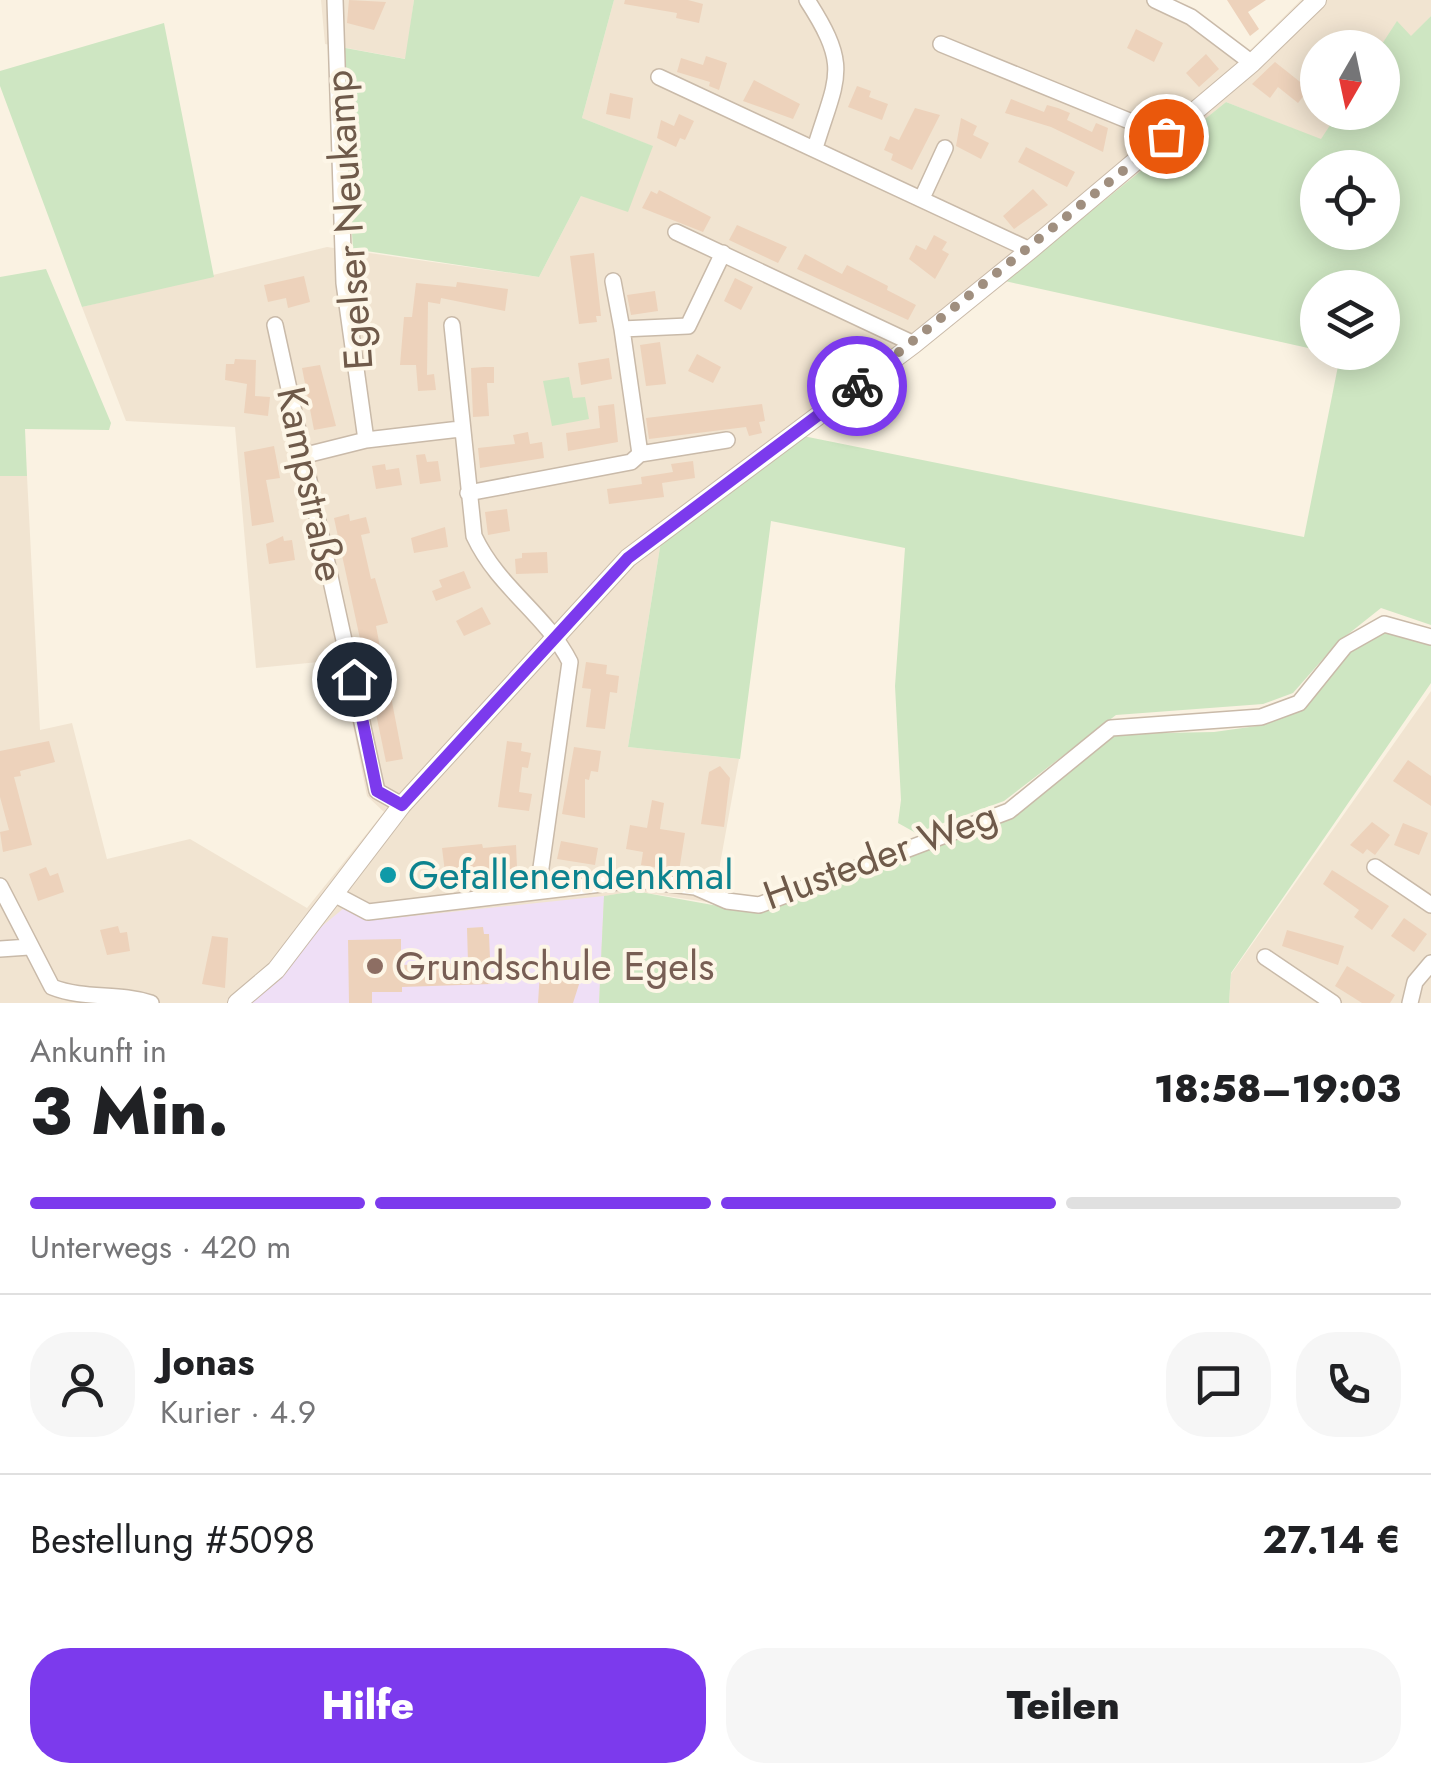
<!DOCTYPE html>
<html lang="de">
<head>
<meta charset="utf-8">
<style>
	body { margin:0; font-family:Jost,sans-serif; background:#f6f6f6; color:#202124; height:100vh; display:flex; flex-direction:column; font-size:38px; white-space:nowrap }
	* { box-sizing:border-box; margin:0 }
	p { font-size:32px; color:#757577 }
	.icon { flex:none; width:55px; height:55px; fill:none; stroke:currentColor; stroke-width:2; stroke-linecap:round; stroke-linejoin:round }
	.map { position:relative; height:1003px; overflow:hidden }
	.details { display:flex; flex-direction:column; background:#fff; flex:1 }
	.details>* { flex:none }
	.needle { width:65px; rotate:189deg }
	.fabs { position:absolute; left:1300px; top:30px; display:grid; gap:20px }
	.fabs a { display:grid; place-items:center; width:100px; height:100px; border-radius:50%; background:#fff; box-shadow:0 5px 25px #0003; font-size:50px }
	.pin { position:absolute; display:grid; place-items:center; width:85px; height:85px; color:#fff; margin:-42px; border:5px solid #fff; border-radius:50%; box-shadow:0 2px 10px #0007 }
	.courier { position:absolute; display:grid; place-items:center; width:100px; height:100px; margin:-50px; border:8px solid #7c3aed; border-radius:50%; background:#fff; color:#222; box-shadow:0 2px 12px #0007 }
	.summary em { font-style:normal; font-weight:800 }
	.summary div { display:flex; flex-direction:column-reverse }
	.summary { display:flex; align-items:center; justify-content:space-between; height:170px; padding:0 30px }
	h1 { font-size:65px; font-weight:800; line-height:75px }
	.bar { display:grid; grid-template-columns:repeat(4,1fr); gap:15px 10px; align-content:center; height:120px; padding:0 30px }
	.bar i { height:12px; border-radius:8px; background:#e0e0e0 }
	.bar .selected { background:#7c3aed }
	.bar p { grid-column:span 4 }
	.line { display:flex; align-items:center; gap:25px; padding:0 30px; border-top:2px solid #e0e0e0 }
	.line div { flex:1 }
	.round { display:grid; place-items:center; flex:none; width:105px; height:105px; border-radius:40px; background:#f6f6f6 }
	.action { display:flex; gap:20px; margin-top:auto; padding:20px 30px }
	.action a { flex:1; height:115px; border-radius:40px; background:#7c3aed; color:#fff; font-size:40px; font-weight:800; line-height:115px; text-align:center }
	.action a+a { background:#f6f6f6; color:#202124 }
	.map>svg:first-child { display:block }
</style>
</head>
<body>
<div class="map">
<svg width="1431" height="1003" viewBox="0 0 1431 1003">
	<rect width="100%" height="100%" fill="#faf2e2"/>
	<!-- residential -->
	<path fill="#f1e4d1" d="M321,0H414L406,59L325,44Z
		M614,0H1169L1247,53L1301,0H1431V16L1411,37L1397,22L1380,47L1318,48V112L1338,113L1321,140L1226,102L922,349L661,541L628,747L739,759L713,903L635,891L605,896L599,1003H0V476H27L40,730L72,723L107,859L190,839L307,908L384,812L367,796L340,660L256,668L235,427L126,421L82,307L327,247L539,277L581,196L652,146L582,118Z
		M1431,691V1003H1229L1231,974Z"/>
	<!-- education -->
	<path fill="#efdff6" d="M604,896L599,1003H251L277,982L315,932L344,908L374,920Z"/>
	<!-- green -->
	<path fill="#cee6c2" fill-rule="evenodd" d="M414,0H614L582,118L653,146L628,212L581,196L539,277L353,249L340,47L405,59Z
		M1431,16V625L1381,608L1337,643L1293,693L1263,704L1116,715L1004,801L916,833L898,823L901,800L895,686L905,548L771,521L740,759L628,747L661,541L803,436L1304,537L1340,356L1329,353L1382,352V288H1318L1317,350L1005,281L1226,102L1321,139L1338,113L1382,112L1380,47L1397,21L1411,36ZM1318,168H1382V232H1318Z
		M164,23L214,277L82,307L0,86V71Z
		M46,269L111,423L109,430L25,429L27,476H0V277Z
		M569,377L573,398L585,397L589,419L552,426L543,381Z
		M1385,630L1431,643V683L1231,973L1229,1003H599L604,896L635,891L757,913L1018,814L1112,734L1214,732L1264,725L1304,707L1348,651Z"/>
	<!-- building -->
	<path fill="#edd2bb" d="M349,0L386,2L374,30L347,23Z
		M625,0H688L703,4L699,23L676,18L677,13L624,4Z
		M1227,0H1266L1248,12L1259,29L1250,36Z
		M1136,29L1163,43L1154,62L1127,48Z
		M1206,54L1219,69L1199,87L1186,73Z
		M706,56L727,63L719,90L709,86L710,82L677,72L681,58L703,65Z
		M1275,62L1309,89L1298,103L1278,87L1270,98L1252,84Z
		M754,80L800,104L793,119L743,101Z
		M857,86L871,91L869,97L888,104L882,120L848,107Z
		M610,93L633,98L630,119L606,114Z
		M1011,99L1044,112L1047,105L1058,108L1070,113L1067,120L1092,132L1096,123L1108,128L1103,152L1051,127L1005,113Z
		M915,108L940,115L912,170L891,160L893,154L884,150L890,136L899,140Z
		M679,114L694,121L685,140L680,138L676,147L657,138L661,120L674,126Z
		M961,118L977,126L973,135L989,143L981,159L956,146Z
		M1026,147L1075,172L1067,187L1018,162Z
		M1033,189L1048,205L1014,229L1003,216Z
		M659,190L711,217L703,232L642,208L651,191L657,194Z
		M737,225L787,247L778,263L729,240Z
		M934,235L947,242L942,250L949,254L935,279L909,259L916,245L926,250Z
		M594,253L601,316H596L597,322L579,324L570,256Z
		M805,254L842,274L847,265L888,286L887,290L916,305L908,320L797,269Z
		M304,276L310,302L288,308L286,298L268,302L264,285Z
		M735,278L753,287L741,310L724,301Z
		M457,282L508,289L505,311L441,298L440,304L428,302L427,375L434,374L436,390L418,391L416,365H400L404,317H412L416,283L456,287Z
		M655,291L658,311L631,315L627,295Z
		M660,342L666,384L646,386L640,345Z
		M697,354L721,367L713,383L688,371Z
		M609,358L612,379L581,385L578,363Z
		M235,359L256,360L255,396L270,397L268,416L244,413L247,384L225,380L226,364H234Z
		M320,365L336,426L314,430L302,368Z
		M484,367H494V383H487L489,416L473,417L471,368Z
		M614,404L618,442L568,451L566,433L600,428L598,406Z
		M762,404L765,421L759,422L762,433L749,436L746,427L649,439L646,418Z
		M528,432L530,444L542,442L544,458L480,468L478,448L515,444L513,435Z
		M274,446L280,478L266,480L274,522L252,526L244,452Z
		M425,454L427,462L438,461L441,481L420,484L416,455Z
		M693,461L695,478L662,483L664,497L609,504L607,489L642,484L641,477L673,472L671,464Z
		M385,464L386,470L399,468L402,485L376,489L372,466Z
		M507,509L510,531L488,535L485,512Z
		M349,514L350,521L366,517L370,533L361,535L371,579L375,578L388,623L376,626L382,658L365,662L334,518Z
		M445,527L448,547L414,553L411,538Z
		M283,536L284,541L292,540L295,560L269,564L266,544Z
		M547,552L548,573L516,574L515,559L522,558V553Z
		M464,571L471,588L436,601L432,591L442,587L439,580Z
		M482,607L491,624L464,636L456,621Z
		M586,662L607,665L606,674L619,676L617,693L610,692L605,729L586,727L591,689L582,688Z
		M387,676L403,759L386,762L369,680Z
		M49,741L55,762L20,771L21,776L14,777L32,845L3,852L0,832L9,830L0,797V751Z
		M507,741L522,743L521,751L531,753L528,768L522,767L519,792L532,794L529,811L498,807Z
		M574,747L601,751L598,772L591,771L589,780L585,779V818L562,814Z
		M1408,760L1431,776V806L1393,781Z
		M720,766L730,778L724,827L701,824L709,772Z
		M652,800L664,803L660,829L685,833L679,871L641,865L643,852L626,849L630,825L647,828Z
		M1372,822L1390,835L1375,855L1367,849L1363,854L1350,845Z
		M1403,823L1428,833L1419,855L1394,845Z
		M561,841L598,848L595,865L557,859Z
		M482,844L483,848L516,845L517,868L446,880L442,848Z
		M46,867L50,876L58,873L64,892L38,901L29,874Z
		M1332,870L1389,906L1372,930L1354,917L1359,910L1323,884Z
		M1404,918L1427,934L1414,952L1391,936Z
		M118,926L120,933L127,932L130,951L107,955L100,930Z
		M483,927L484,934H489L491,984L402,987V992H372V1003H349L348,940L401,939V965L468,963L467,928Z
		M1287,930L1344,946L1338,965L1282,946Z
		M212,936L228,938L225,988L202,984Z
		M1347,966L1395,995L1390,1003H1362L1335,986Z
		M546,970L581,978L573,1003H538L540,971Z"/>
	<g fill="none" stroke-linecap="round" stroke-linejoin="round">
		<!-- minor casing -->
		<g stroke="#c9baa9" stroke-width="18">
			<path id="minor" d="M335,0L344,283L366,440
				M807,0C851,68 837,76 815,148
				M1155,0L1191,17L1252,63
				M941,44L1166,136
				M659,77L1030,250
				M922,198L945,148
				M676,232L914,344
				M613,281L622,329
				M275,325L377,791L402,805
				M452,325L474,536C499,589 545,613 570,662L538,889
				M640,454L622,329L688,326L723,253
				M306,455L366,440L460,429
				M468,493L631,462L640,454L727,440
				M1375,867L1431,905
				M0,886L52,987C85,1000 118,992 151,1003
				M334,894L368,912L635,880L695,887L727,901L759,905L1009,811L1111,728L1261,717L1299,703L1345,646L1384,624L1431,637
				M0,949L29,947
				M1265,957L1333,1003
				M1410,1003L1415,982L1431,963"/>
		</g>
		<!-- tertiary casing -->
		<g stroke="#c9baa9" stroke-width="20">
			<path id="tertiary" d="M237,1003L276,970L402,805L628,558L914,344L1030,250L1252,63L1317,0"/>
		</g>
		<!-- minor -->
		<use href="#minor" stroke="#fff" stroke-width="15"/>
		<!-- tertiary -->
		<use href="#tertiary" stroke="#fff" stroke-width="18"/>
	</g>
	<g fill="none" stroke-linecap="round" stroke-linejoin="round">
		<!-- done -->
		<path stroke="#a08f7f" stroke-width="10" stroke-dasharray="0 18" d="M857,386L1166,136"/>
		<!-- route -->
		<path stroke="#7c3aed" stroke-width="12" d="M354,679L377,791L402,805L628,558L857,386"/>
	</g>
	<!-- markers -->
	<circle fill="#0f9aa8" stroke="#fdf6e7" stroke-width="4" cx="388" cy="875" r="10"/>
	<circle fill="#8d6e63" stroke="#fdf6e7" stroke-width="4" cx="375" cy="966" r="10"/>
	<g text-anchor="middle" dominant-baseline="central" stroke-width="8" stroke-linejoin="round" paint-order="stroke">
		<!-- street labels -->
		<g font-size="40" fill="#6f5a4a" stroke="#fdf6e7">
			<text transform="translate(348 220) rotate(-94)">Egelser Neukamp</text>
			<text transform="translate(311 484) rotate(78)">Kampstraße</text>
			<text transform="translate(880 855) rotate(-20)">Husteder Weg</text>
		</g>
		<!-- culture labels -->
		<g font-size="40" fill="#0d838f" stroke="#fdf6e7" text-anchor="start">
			<text x="408" y="875">Gefallenendenkmal</text>
		</g>
		<!-- education labels -->
		<g font-size="40" fill="#785e54" stroke="#fdf6e7" text-anchor="start">
			<text x="395" y="966">Grundschule Egels</text>
		</g>
	</g>
</svg>
<div class="fabs">
<a><svg class="needle" viewBox="-14 -14 28 28"><path d="M0-13l5 13h-10z" fill="#e53935"/><path d="M0 13l5-13h-10z" fill="#757577"/></svg></a>
<a><svg class="icon" aria-label="locate" viewBox="0 0 24 24"><circle cx="12" cy="12" r="6"/><path d="M12 2v4M12 18v4M2 12h4M18 12h4"/></svg></a>
<a><svg class="icon" aria-label="layers" viewBox="0 0 24 24"><path d="M12 4l9 5-9 5-9-5zM3 14l9 5 9-5"/></svg></a>
</div>
<div class="pin" style="left:1166px;top:136px;background:#ea580c"><svg class="icon" aria-label="bag" viewBox="0 0 24 24"><path d="M5 8h14l-1 12H6zM9 8a3 3 0 0 1 6 0"/></svg></div>
<div class="pin" style="left:354px;top:679px;background:#1f2937"><svg class="icon" aria-label="home" viewBox="0 0 24 24"><path d="M3 11l9-7 9 7M6 9v11h12V9"/></svg></div>
<div class="courier" style="left:857px;top:386px"><svg class="icon" aria-label="bike" viewBox="0 0 24 24"><circle cx="6" cy="16" r="4"/><circle cx="18" cy="16" r="4"/><path d="M6 16l4-8h5l3 8M10 8l3 8H6M13 5h3"/></svg></div>
</div>
<section class="details">
<div class="summary"><div><h1>3 Min.</h1><p>Ankunft in</p></div><em>18:58–19:03</em></div>
<div class="bar"><i class="selected"></i><i class="selected"></i><i class="selected"></i><i></i><p>Unterwegs · 420 m</p></div>
<div class="line" style="height:180px"><a class="round"><svg class="icon" aria-label="person" viewBox="0 0 24 24"><circle cx="12" cy="8" r="4"/><path d="M4 21q1-7 8-7t8 7"/></svg></a><div><b>Jonas</b><p>Kurier · 4.9</p></div><a class="round"><svg class="icon" aria-label="chat" viewBox="0 0 24 24"><path d="M4 5h16v11H9l-5 4z"/></svg></a><a class="round"><svg class="icon" aria-label="phone" viewBox="0 0 24 24"><path d="M5 4h4l2 5-3 2q2 4 5 5l2-3 5 2v4C11 20 4 13 5 4z"/></svg></a></div>
<div class="line" style="height:130px"><div>Bestellung #5098</div><b>27.14 €</b></div>
<div class="action"><a>Hilfe</a><a>Teilen</a></div>
</section>
</body>
</html>
